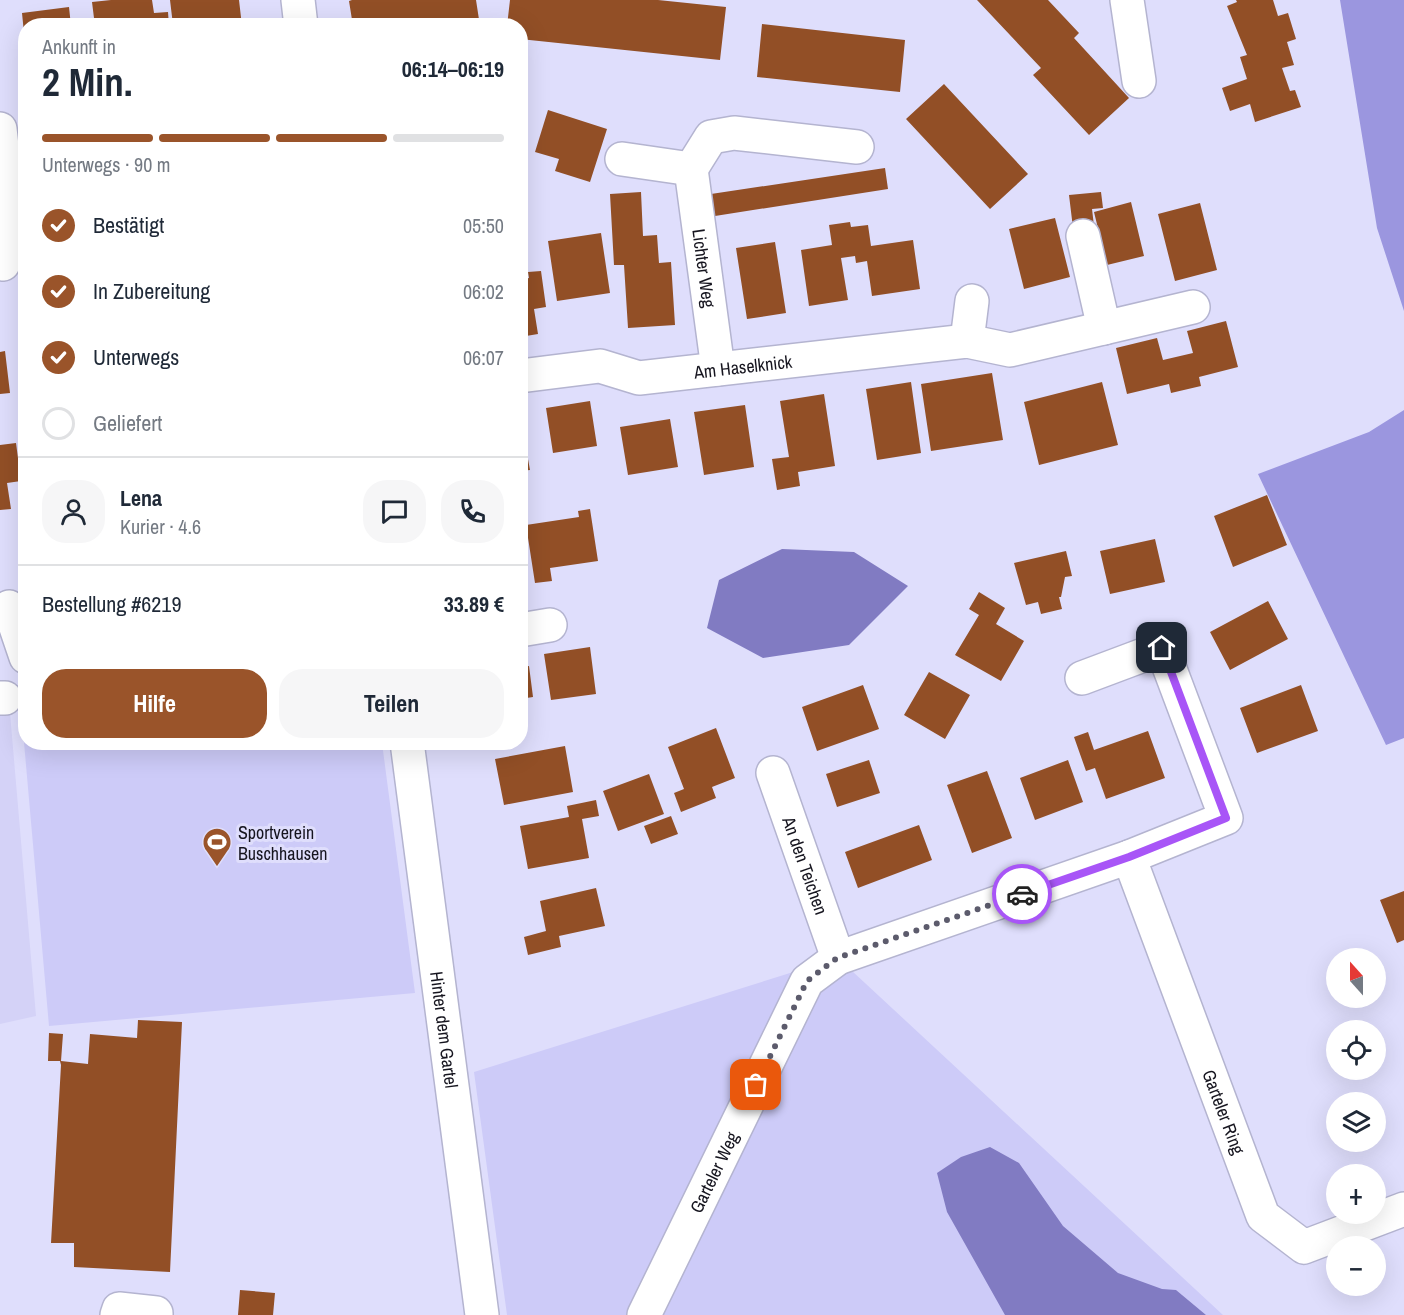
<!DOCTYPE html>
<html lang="de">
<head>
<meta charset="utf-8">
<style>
	body { margin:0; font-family:"Archivo Narrow",sans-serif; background:#f6f6f7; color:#1f2937; height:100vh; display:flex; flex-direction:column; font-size:22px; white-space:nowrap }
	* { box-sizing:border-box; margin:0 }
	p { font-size:20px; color:#747a83 }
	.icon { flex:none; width:33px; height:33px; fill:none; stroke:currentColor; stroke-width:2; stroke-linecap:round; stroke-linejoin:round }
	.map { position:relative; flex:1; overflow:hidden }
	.drawer { position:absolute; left:18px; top:18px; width:510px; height:732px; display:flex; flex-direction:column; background:#fff; border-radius:24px; box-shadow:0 6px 24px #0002 }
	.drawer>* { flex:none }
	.needle { width:39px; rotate:339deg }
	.tools { position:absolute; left:1326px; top:948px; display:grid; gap:12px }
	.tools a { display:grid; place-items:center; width:60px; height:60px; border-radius:50%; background:#fff; box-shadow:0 6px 24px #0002; font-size:30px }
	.pin { position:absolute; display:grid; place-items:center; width:51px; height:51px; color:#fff; margin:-26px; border-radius:12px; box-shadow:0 3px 9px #0006 }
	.courier { position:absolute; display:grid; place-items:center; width:60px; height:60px; margin:-30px; border:4px solid #a855f7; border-radius:50%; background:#fff; color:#222; box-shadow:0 2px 8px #0007 }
	.overview em { font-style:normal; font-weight:700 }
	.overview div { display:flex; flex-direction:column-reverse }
	.overview { display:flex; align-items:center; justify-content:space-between; height:102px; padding:0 24px }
	h1 { font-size:39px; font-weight:700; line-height:45px }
	.bar { display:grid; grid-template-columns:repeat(4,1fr); gap:9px 6px; align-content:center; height:72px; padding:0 24px }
	.bar i { height:8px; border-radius:4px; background:#e0e1e3 }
	.bar .selected { background:#9a542a }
	.bar p { grid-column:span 4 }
	.line { display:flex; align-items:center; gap:15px; padding:0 24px; border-top:2px solid #e0e1e3 }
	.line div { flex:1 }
	.round { display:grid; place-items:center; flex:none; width:63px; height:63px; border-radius:24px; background:#f6f6f7 }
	ol { padding:0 24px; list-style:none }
	li { display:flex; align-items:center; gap:18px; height:66px }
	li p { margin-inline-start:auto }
	li .icon { padding:6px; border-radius:50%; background:#9a542a; color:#fff; stroke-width:4 }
	li:last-child { color:#747a83 }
	li i { width:33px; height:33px; border:3px solid #e0e1e3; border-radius:50% }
	.primary-button { display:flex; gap:12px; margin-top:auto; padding:12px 24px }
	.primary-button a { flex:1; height:69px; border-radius:24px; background:#9a542a; color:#fff; font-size:24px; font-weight:700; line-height:69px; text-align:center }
	.primary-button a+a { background:#f6f6f7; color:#1f2937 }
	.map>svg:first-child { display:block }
</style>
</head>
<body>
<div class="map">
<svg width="1404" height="1315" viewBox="0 0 1404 1315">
	<rect width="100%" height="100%" fill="#dfdefc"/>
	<!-- built -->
	<path fill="#d4d2f7" d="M10,713L36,1016L0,1024V714Z"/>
	<!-- green -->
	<path fill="#cdcbf8" d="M25,696L26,742L382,743L415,993L49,1026L20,697Z
		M838,958L1223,1315H507L474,1072Z"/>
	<!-- forest -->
	<path fill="#9b96df" d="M1340,0H1404V311L1377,228Z
		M1404,410V738L1386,745L1258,474L1369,432Z"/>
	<!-- water -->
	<path fill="#817bc2" d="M782,549L854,552L908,586L849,645L763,658L707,628L719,580Z
		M990,1147L1019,1163L1063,1226L1118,1273L1162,1289L1176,1290L1206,1315H1005L947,1212L937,1173L961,1157Z"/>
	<!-- building -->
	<path fill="#924f26" d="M111,0H152L154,13L168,12L169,26H95L92,2Z
		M170,0H239L242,26H191V23L173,25Z
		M352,0H476L480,26H353L349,1Z
		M510,0H658L726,7L720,60L520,39V26H507Z
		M977,0H1048L1079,33L1074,38L1129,98L1089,135L1033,75L1041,68Z
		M1236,0H1273L1278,16L1288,13L1296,39L1287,42L1294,65L1282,68L1290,91L1295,90L1301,107L1255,122L1250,104L1230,111L1222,88L1247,79L1240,57L1247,55L1227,6L1237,2Z
		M69,7L71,26H26L24,33L22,13Z
		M762,24L905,40L900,92L757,77Z
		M944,84L1028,174L990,209L906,119Z
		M548,110L607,129L590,182L555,171L559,159L535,152Z
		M885,168L888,189L715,216L711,194Z
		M641,192L643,236L657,235L659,263L671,262L675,325L628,328L624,265H614L610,194Z
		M1101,192L1103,208L1092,209L1094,226L1073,228L1069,195Z
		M1131,202L1144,256L1107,265L1094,212Z
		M1200,203L1217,270L1175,281L1158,214Z
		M1055,218L1070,277L1024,289L1009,229Z
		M850,222L851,227L868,225L871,246L913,240L920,289L872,296L867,261L856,263L855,256L841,258L848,300L809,306L801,250L832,245L829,225Z
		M601,233L610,293L557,301L548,241Z
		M775,242L786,313L747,319L736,248Z
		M541,271L546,307L534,309L538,334L520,337V280L529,278L528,272Z
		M1226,321L1238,367L1199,377L1201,386L1171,393L1169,384L1127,394L1116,348L1157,338L1163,360L1193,353L1187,331Z
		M18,344H26V382L22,383Z
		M5,351L10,393L0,394V352Z
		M992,373L1003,440L931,451L921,384Z
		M911,382L921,453L877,460L866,389Z
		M1102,382L1118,445L1039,465L1024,402Z
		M824,394L835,466L798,472L800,486L777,490L772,459L789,457L780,401Z
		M590,401L597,446L553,453L546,408Z
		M745,405L754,467L704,475L694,412Z
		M520,415L530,470L520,471Z
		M670,419L678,467L628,475L620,427Z
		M16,443L21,481L7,483L11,509L0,510V445Z
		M1267,495L1287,545L1233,567L1214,516Z
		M590,509L598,561L550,568L552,581L535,583L526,525L579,517L578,511Z
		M1155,539L1165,582L1110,594L1100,551Z
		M1066,551L1072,576L1065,577L1061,597H1059L1062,609L1041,614L1038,602L1026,605L1014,563Z
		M979,592L1005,608L996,624L1024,641L1001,681L955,655L979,615L969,609Z
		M1268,601L1288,639L1230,670L1210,632Z
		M590,647L596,694L551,700L544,654Z
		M529,666L533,697L520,699V667Z
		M929,672L970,695L945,739L904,715Z
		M863,685L879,729L817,751L802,707Z
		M1301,685L1318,731L1257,753L1240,708Z
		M716,728L735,778L712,787L716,798L681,812L674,793L684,789L668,747Z
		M1148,731L1165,778L1106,799L1095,768L1086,771L1074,737L1088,732L1094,750Z
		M565,746L573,792L504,805L495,759Z
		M869,760L880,793L837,807L826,774Z
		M1068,760L1083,802L1035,820L1020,778Z
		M987,771L1012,838L972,853L947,785Z
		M649,774L664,814L618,831L603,791Z
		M596,800L599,816L582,819L589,858L528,869L520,826L569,817L567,806Z
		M671,816L678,834L651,844L644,826Z
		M919,825L932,860L858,888L845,852Z
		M596,888L605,926L559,936L561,947L528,955L524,937L546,931L540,901Z
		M1404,891V940L1397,943L1380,900Z
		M138,1020L182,1022L170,1272L74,1267V1243H51L61,1065L60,1061H48L49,1033L63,1034L61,1061L88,1064L90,1034L137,1038Z
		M240,1290L275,1293L273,1315H238Z"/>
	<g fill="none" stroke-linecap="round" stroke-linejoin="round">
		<!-- minor casing -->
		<g stroke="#b4b4d0" stroke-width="36">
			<g id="minor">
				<path d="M298,0L301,26"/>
				<path d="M1127,0L1139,81"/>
				<path d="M0,129L7,190L2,250L3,264"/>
				<path d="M622,159L691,169L711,137L734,133L857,147"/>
				<path id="s1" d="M691,169L718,369"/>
				<path d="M1083,236L1104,328"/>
				<path d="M967,341L972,301"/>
				<path id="s2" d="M520,376L600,366L639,378L967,341L1010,350L1193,307"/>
				<path d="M9,607L26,657"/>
				<path d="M520,630L550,625"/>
				<path d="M0,698H5"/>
				<path id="s3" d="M407,742L482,1315"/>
				<path id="s4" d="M773,773L838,958"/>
				<path id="s5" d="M1129,857L1263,1216L1304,1247L1404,1209"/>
				<path d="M117,1315L119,1309L156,1313V1315"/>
				<path id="s6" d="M644,1315L807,981L838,958L1129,857L1226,818L1162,648L1082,678"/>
			</g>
		</g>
		<!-- minor -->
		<use href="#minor" stroke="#fff" stroke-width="33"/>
	</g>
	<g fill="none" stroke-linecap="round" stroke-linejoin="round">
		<!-- done -->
		<path stroke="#5c5b6c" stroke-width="6" stroke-dasharray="0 10.8" d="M756,1085L807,981L837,958L1022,894"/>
		<!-- route -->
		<path stroke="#a855f7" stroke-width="8" d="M1022,894L1129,857L1226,818L1162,648"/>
	</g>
	<!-- icons -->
	<defs>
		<g id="stadium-pin" transform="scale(1.5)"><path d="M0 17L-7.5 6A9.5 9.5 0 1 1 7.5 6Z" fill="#9a542a" stroke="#dfdefc"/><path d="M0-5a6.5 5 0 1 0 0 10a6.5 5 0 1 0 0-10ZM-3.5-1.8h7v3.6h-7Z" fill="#fff"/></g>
	</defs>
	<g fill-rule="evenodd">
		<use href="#stadium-pin" x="217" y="842"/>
	</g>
	<g text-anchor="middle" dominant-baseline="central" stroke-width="6" stroke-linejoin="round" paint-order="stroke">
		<!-- street labels -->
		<g font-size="18" fill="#16151f" stroke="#dfdefc">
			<text stroke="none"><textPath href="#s1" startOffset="100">Lichter Weg</textPath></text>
			<text stroke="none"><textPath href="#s2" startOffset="226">Am Haselknick</textPath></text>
			<text stroke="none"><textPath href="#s4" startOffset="98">An den Teichen</textPath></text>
			<text stroke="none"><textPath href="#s3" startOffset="290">Hinter dem Gartel</textPath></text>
			<text stroke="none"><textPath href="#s5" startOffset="272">Garteler Ring</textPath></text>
			<text stroke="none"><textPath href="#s6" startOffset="159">Garteler Weg</textPath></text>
		</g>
		<!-- poi labels -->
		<g font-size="18" fill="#16151f" stroke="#dfdefc" text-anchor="start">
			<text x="238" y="832">Sportverein<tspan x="238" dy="21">Buschhausen</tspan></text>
		</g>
	</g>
</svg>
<div class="tools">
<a><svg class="needle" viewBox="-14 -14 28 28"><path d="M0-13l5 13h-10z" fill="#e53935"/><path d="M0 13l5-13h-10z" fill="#747a83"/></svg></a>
<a><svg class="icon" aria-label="locate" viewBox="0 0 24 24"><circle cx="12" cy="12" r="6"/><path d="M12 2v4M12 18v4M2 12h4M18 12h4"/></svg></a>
<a><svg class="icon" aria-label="layers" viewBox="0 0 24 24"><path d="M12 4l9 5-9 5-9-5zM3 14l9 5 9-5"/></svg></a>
<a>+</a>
<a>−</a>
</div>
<div class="pin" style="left:756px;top:1085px;background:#ea580c"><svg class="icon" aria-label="bag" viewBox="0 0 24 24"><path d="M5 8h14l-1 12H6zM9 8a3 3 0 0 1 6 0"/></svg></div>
<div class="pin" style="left:1162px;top:648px;background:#1f2937"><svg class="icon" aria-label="home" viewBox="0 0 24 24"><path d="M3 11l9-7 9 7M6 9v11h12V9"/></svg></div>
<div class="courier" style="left:1022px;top:894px"><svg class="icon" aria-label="car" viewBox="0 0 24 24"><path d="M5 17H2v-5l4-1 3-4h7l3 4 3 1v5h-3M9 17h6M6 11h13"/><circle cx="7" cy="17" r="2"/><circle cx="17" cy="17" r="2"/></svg></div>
<section class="drawer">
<div class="overview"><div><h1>2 Min.</h1><p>Ankunft in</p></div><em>06:14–06:19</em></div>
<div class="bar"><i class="selected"></i><i class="selected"></i><i class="selected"></i><i></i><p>Unterwegs · 90 m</p></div>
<ol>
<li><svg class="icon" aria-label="check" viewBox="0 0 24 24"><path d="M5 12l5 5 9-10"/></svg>Bestätigt<p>05:50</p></li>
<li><svg class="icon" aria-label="check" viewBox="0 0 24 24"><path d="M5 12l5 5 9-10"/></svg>In Zubereitung<p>06:02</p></li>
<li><svg class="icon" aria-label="check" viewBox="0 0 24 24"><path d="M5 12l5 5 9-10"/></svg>Unterwegs<p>06:07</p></li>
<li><i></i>Geliefert</li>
</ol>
<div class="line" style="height:108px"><a class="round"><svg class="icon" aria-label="person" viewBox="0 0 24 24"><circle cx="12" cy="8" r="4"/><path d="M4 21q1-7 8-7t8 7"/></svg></a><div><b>Lena</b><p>Kurier · 4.6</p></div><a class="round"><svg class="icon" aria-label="chat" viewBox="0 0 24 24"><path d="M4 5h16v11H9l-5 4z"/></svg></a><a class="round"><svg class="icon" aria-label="phone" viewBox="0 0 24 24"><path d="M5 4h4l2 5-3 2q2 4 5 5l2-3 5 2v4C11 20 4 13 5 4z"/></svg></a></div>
<div class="line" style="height:78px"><div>Bestellung #6219</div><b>33.89 €</b></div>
<div class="primary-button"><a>Hilfe</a><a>Teilen</a></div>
</section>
</div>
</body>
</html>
